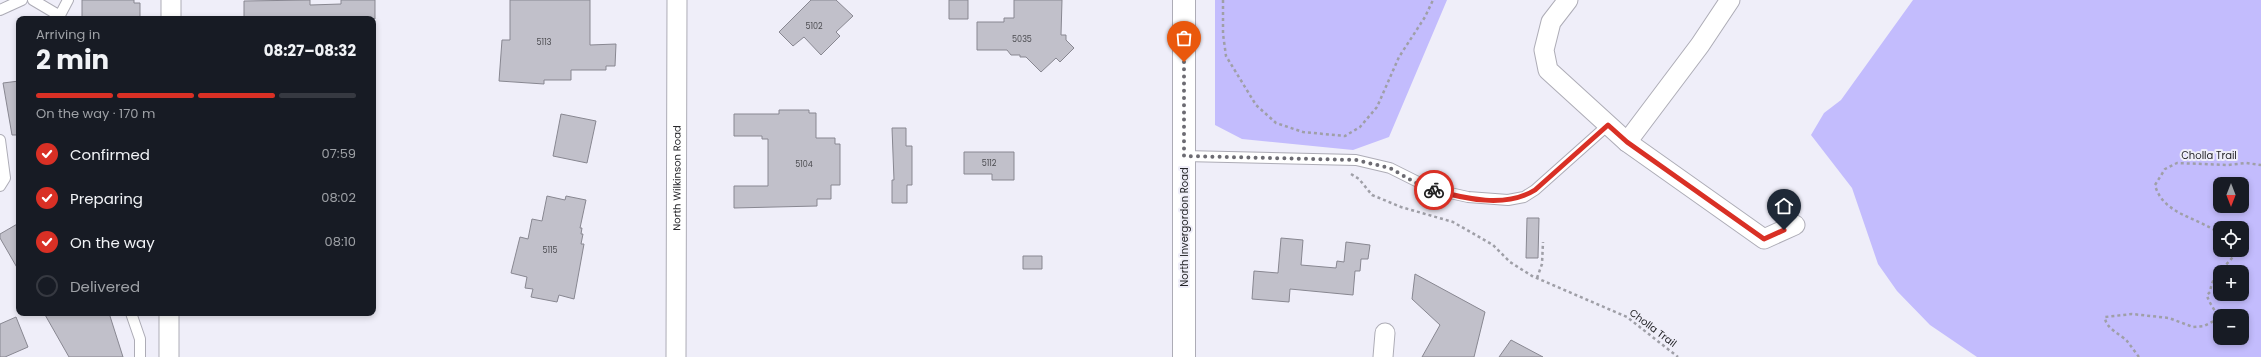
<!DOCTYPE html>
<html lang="en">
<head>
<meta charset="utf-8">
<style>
	body { margin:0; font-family:Poppins,sans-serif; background:#242831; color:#f1f3f6; height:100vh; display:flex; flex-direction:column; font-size:15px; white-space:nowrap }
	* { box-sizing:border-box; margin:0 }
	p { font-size:13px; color:#9ea1a6 }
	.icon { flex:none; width:22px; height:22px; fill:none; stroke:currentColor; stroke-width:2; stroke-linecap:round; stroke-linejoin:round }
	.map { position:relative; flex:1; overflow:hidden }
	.details { position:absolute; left:16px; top:16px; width:360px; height:300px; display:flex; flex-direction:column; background:#171b24; border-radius:8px; box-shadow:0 2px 6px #0003 }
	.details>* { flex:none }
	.needle { width:26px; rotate:180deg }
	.fabs { position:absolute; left:2213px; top:177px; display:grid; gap:8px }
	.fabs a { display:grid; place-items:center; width:36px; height:36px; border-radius:8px; background:#171b24; box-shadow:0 2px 6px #0003; font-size:20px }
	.pin { position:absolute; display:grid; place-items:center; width:34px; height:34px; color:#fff; margin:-41px -17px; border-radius:50% 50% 50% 0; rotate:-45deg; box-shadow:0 0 4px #0007 }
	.pin .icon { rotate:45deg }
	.courier { position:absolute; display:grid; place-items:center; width:40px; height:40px; margin:-20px; border:3px solid #d93025; border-radius:50%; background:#fff; color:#222; box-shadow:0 1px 5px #0007 }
	.headline em { font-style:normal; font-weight:700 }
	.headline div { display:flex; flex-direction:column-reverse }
	.headline { display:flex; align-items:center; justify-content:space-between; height:68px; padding:0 20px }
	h1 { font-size:26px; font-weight:700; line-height:30px }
	.bar { display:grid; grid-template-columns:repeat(4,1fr); gap:6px 4px; align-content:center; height:48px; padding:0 20px }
	.bar i { height:5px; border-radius:3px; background:#363941 }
	.bar .current { background:#d93025 }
	.bar p { grid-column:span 4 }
	ol { padding:0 20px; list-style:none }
	li { display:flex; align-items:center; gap:12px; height:44px }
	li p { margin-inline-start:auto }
	li .icon { padding:4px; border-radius:50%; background:#d93025; color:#fff; stroke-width:4 }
	li:last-child { color:#9ea1a6 }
	li i { width:22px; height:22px; border:2px solid #363941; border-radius:50% }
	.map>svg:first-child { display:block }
</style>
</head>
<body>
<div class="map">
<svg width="2261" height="357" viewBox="0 0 2261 357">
	<rect width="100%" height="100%" fill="#efeef9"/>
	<!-- green -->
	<path fill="#c3bcfd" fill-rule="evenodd" d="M1215,0H1447L1389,137L1353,150L1242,139L1215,125Z
		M1913,0H2261V357H1977L1930,325L1897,291L1878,264L1852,188L1811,135L1824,113L1841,100ZM2220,184H2242V206H2220ZM2220,228H2242V250H2220ZM2220,272H2242V294H2220ZM2220,316H2242V338H2220Z"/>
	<!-- building -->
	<path fill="#c1c0ca" stroke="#888791" d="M82,0H134V3H140V19H82Z
		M310,0V5L341,4V0H375V19H244V1Z
		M510,0H590V45L616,44L615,66H606V70H571V80H544V84L499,81L502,40H510Z
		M811,0H836L853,16L836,32L840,36L821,55L804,37L793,46L779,32Z
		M949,0H968V19H949Z
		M1014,0H1062L1061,35H1066V40L1074,48L1060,62L1056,58L1041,72L1026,57H1020V55H1011L1007,50H977V22H1004V18H1014Z
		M19,81V135H12L3,83Z
		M779,110H809V113H816V138H835V144H840V185H831V199H817V206L734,208V186H768V139H762V136H734V114H779Z
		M561,114L596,121L587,163L553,156Z
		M892,128H906V146H912V185H907V203H892V180H894Z
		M964,152H1014V180H992V174H964Z
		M547,196L565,200L566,196L586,200L580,228H582L581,234H583L581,244H584L574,299L559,295L557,302L531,297L533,289L525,288L527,277L511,273L520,237L528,239L532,219L542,221Z
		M1527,218H1539L1538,258H1526Z
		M19,223V271L0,238V234Z
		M1281,238L1303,240L1301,265L1336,268L1337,261L1344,262L1346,242L1370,245L1368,259H1361L1360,271H1355L1353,295L1290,289L1289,302L1252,299L1254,271L1278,273Z
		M1023,256H1042V269H1023Z
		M1415,274L1485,312L1474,357H1422L1440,325L1412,299Z
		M44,313H109L123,357H69Z
		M16,317L28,347L5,357H0V324Z
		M1511,340L1543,357H1499Z"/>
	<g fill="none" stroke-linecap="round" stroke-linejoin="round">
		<!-- lane casing -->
		<g stroke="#adacb6" stroke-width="12">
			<path id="lane" d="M33,0L60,16
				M0,10L22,0
				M58,19L68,0
				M0,140L5,178L0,186
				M1184,156L1356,160L1390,168L1432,189L1468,197L1508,200L1524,197L1535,190L1608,125
				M131,313L140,339V357"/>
		</g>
		<!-- street casing -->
		<g stroke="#adacb6" stroke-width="21">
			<g id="street">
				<path d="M1568,0L1551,22L1544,50L1548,70L1627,142L1764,239L1795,225"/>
				<path d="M171,19V0"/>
				<path d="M1627,142L1700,45L1730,0"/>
				<path d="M169,357V313"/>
				<path id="s1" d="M676,357L677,0"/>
				<path d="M1383,357L1385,333"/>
			</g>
		</g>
		<!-- secondary casing -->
		<g stroke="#adacb6" stroke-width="24">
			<path id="secondary" d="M1184,0V357"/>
		</g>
		<!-- path -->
		<path stroke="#9f9fa7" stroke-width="2.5" stroke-dasharray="3 3" stroke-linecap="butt" d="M1223,0V34L1226,56L1256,105L1276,123L1303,132L1345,136L1360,127L1377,107L1399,57L1425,17L1433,0
			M1351,174L1359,179L1372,195L1401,207L1453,222L1493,245L1510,262L1532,276L1627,317L1678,357
			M2220,234C2198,217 2163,215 2155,185L2165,169L2177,163L2228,165L2246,163L2261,165
			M1537,278L1542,264L1543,242
			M2139,357C2135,352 2131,346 2127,341C2120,334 2105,328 2105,317L2132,314L2169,318L2193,327L2204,326L2218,319C2216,310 2209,304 2207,295L2210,292C2213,270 2228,268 2237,250"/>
		<!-- lane -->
		<use href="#lane" stroke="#fff" stroke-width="10"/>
		<!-- street -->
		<use href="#street" stroke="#fff" stroke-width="19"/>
		<!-- secondary -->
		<use href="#secondary" stroke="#fff" stroke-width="22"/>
	</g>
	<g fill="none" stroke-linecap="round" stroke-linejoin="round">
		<!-- done -->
		<path stroke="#6c6b72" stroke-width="4" stroke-dasharray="0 7.2" d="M1184,62V156L1356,160L1390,168L1416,183L1434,190"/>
		<!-- route -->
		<path stroke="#d93025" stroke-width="5" d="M1434,190C1465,199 1506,208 1535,190L1608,125L1627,142L1764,239L1784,230"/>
	</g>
	<g text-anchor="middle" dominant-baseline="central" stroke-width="4" stroke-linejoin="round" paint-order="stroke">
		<!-- number labels -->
		<g font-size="8" fill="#4c4c51">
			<text x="814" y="26">5102</text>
			<text x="1022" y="39">5035</text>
			<text x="544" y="42">5113</text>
			<text x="989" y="163">5112</text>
			<text x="804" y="164">5104</text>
			<text x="550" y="250">5115</text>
		</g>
		<!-- street labels -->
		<g font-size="10" fill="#252529" stroke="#efeef9">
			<text x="2209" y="155">Cholla Trail</text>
			<text stroke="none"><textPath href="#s1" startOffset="179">North Wilkinson Road</textPath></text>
			<text transform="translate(1184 227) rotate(-90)">North Invergordon Road</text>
			<text transform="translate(1653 328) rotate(37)">Cholla Trail</text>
		</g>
	</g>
</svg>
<div class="fabs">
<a><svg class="needle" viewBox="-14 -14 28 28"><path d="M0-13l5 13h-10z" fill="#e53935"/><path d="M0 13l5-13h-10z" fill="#9ea1a6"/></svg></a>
<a><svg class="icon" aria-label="locate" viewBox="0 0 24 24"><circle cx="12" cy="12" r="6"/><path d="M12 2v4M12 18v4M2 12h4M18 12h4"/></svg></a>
<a>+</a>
<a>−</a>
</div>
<div class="pin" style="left:1184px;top:62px;background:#ea580c"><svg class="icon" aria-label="bag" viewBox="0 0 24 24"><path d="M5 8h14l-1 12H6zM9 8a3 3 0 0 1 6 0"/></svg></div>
<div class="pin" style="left:1784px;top:230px;background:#1f2937"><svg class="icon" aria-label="home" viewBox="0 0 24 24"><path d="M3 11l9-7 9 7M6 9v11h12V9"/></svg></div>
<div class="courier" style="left:1434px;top:190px"><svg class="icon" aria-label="bike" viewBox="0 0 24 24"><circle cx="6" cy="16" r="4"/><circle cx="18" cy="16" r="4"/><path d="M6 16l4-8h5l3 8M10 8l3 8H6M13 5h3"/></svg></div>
<section class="details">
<div class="headline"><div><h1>2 min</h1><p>Arriving in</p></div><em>08:27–08:32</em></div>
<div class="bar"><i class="current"></i><i class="current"></i><i class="current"></i><i></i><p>On the way · 170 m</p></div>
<ol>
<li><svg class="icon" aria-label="check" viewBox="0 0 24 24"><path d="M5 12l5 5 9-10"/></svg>Confirmed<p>07:59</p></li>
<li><svg class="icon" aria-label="check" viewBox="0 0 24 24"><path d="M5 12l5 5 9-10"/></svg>Preparing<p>08:02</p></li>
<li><svg class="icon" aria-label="check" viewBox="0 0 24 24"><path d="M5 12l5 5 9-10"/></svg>On the way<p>08:10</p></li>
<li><i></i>Delivered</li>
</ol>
</section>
</div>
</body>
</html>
